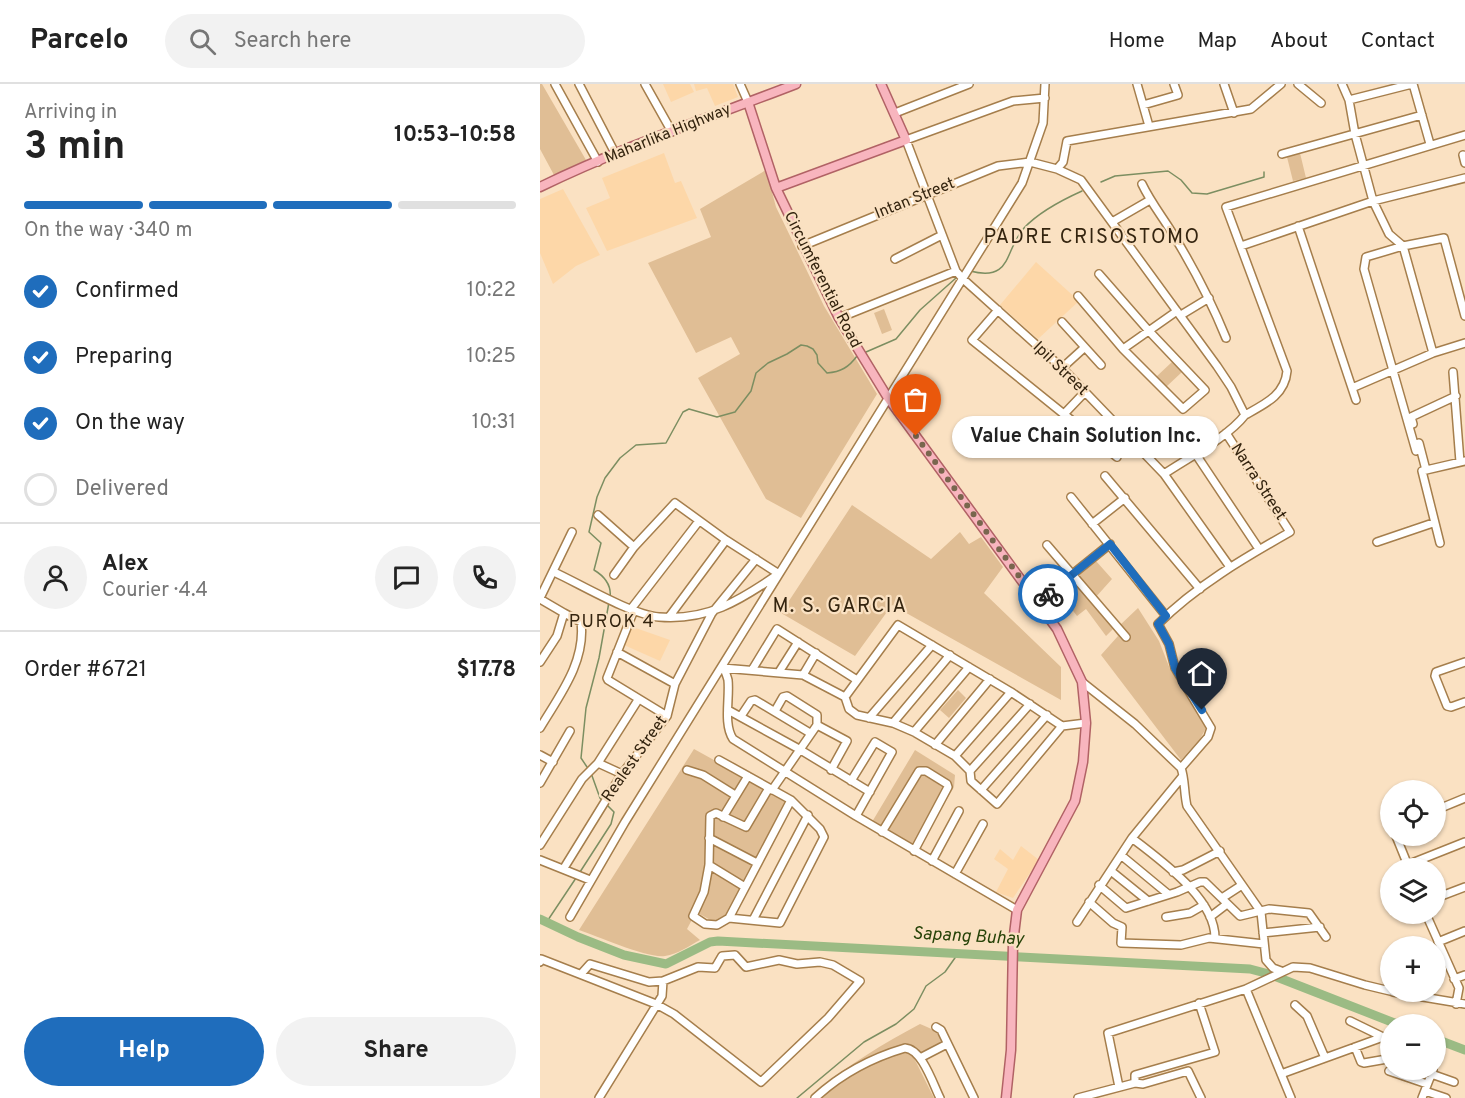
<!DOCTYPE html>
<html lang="en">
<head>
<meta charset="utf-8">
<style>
	body { margin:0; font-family:Overpass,sans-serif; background:#f2f2f2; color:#222; height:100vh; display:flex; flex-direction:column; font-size:22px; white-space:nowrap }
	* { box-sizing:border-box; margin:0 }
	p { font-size:20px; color:#767676 }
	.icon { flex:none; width:33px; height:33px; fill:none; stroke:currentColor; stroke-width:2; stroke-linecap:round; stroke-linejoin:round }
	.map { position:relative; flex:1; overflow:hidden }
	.side { display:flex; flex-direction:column; background:#fff; width:540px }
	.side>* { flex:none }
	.buttons { position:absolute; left:840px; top:696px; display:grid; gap:12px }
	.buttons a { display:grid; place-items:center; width:66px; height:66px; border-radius:50%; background:#fff; box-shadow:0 2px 4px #0004; font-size:30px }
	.pin { position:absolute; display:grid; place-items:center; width:51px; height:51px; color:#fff; margin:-62px -26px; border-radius:50% 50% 50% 0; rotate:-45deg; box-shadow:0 0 6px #0007 }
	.pin .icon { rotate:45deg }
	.courier { position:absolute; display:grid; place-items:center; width:60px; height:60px; margin:-30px; border:4px solid #1f6dbc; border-radius:50%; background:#fff; color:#222; box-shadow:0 2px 8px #0007 }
	.bubble { position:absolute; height:42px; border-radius:21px; background:#fff; box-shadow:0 2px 4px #0004; font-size:20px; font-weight:700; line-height:42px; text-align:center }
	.overview em { font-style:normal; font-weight:700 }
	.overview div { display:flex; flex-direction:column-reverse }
	.overview { display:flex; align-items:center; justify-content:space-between; height:102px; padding:0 24px }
	h1 { font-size:39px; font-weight:700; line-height:45px }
	.bar { display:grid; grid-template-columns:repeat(4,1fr); gap:9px 6px; align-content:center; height:72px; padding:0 24px }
	.bar i { height:8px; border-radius:4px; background:#e0e0e0 }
	.bar .on { background:#1f6dbc }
	.bar p { grid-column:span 4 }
	.line { display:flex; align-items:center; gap:15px; padding:0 24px; border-top:2px solid #e0e0e0 }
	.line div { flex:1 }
	.round { display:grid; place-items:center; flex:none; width:63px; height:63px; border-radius:32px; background:#f2f2f2 }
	ol { padding:0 24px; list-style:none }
	li { display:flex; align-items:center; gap:18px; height:66px }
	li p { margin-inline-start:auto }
	li .icon { padding:6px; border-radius:50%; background:#1f6dbc; color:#fff; stroke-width:4 }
	li:last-child { color:#767676 }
	li i { width:33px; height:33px; border:3px solid #e0e0e0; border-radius:50% }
	.cta { display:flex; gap:12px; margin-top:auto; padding:12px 24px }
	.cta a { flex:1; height:69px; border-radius:36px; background:#1f6dbc; color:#fff; font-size:24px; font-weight:700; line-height:69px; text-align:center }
	.cta a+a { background:#f2f2f2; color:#222 }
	header { display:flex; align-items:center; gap:36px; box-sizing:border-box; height:84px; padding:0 30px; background:#fff; border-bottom:2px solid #e0e0e0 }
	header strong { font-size:28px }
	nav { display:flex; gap:33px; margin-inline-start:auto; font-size:21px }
	.search { width:420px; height:54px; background:#f2f2f2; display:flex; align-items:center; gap:15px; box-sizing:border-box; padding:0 21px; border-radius:33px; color:#767676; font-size:22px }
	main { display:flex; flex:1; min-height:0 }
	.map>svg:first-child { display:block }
</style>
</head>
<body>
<header>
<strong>Parcelo</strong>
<div class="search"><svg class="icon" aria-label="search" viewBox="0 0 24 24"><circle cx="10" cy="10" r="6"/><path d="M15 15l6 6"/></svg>Search here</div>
<nav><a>Home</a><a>Map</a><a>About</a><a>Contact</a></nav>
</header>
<main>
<section class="side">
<div class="overview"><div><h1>3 min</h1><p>Arriving in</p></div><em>10:53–10:58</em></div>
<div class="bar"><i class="on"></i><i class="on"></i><i class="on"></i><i></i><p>On the way · 340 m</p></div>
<ol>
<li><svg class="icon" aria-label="check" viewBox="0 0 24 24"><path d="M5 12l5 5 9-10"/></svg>Confirmed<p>10:22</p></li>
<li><svg class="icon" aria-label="check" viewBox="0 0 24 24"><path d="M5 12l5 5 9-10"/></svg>Preparing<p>10:25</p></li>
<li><svg class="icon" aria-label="check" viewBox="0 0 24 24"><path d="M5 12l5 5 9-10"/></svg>On the way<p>10:31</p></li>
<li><i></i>Delivered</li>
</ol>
<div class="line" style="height:108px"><a class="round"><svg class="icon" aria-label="person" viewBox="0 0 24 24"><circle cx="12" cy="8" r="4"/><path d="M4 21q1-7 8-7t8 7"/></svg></a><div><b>Alex</b><p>Courier · 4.4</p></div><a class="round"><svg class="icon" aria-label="chat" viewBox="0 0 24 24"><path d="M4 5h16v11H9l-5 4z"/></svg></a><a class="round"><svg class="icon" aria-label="phone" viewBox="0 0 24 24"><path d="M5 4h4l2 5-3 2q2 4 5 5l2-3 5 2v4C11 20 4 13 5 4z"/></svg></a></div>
<div class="line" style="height:78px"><div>Order #6721</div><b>$17.78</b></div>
<div class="cta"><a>Help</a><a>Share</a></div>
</section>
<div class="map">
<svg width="925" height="1014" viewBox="0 0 925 1014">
	<rect width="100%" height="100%" fill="#fae1c2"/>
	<!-- built -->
	<path fill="#fdd7a8" d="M123,0H150L154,8L131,18Z
		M154,0H193L198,13L175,22L167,4L156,7Z
		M124,69L135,99L141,97L157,134L67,167L46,124L70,114L62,94Z
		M23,105L60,171L36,182L13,200L0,169V115Z
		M496,178L539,217L498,255L460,221Z
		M90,542L130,556L120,577L84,561Z
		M481,762L499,776L473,814L456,808L468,785L454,775L460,765L473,776Z"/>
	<!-- green -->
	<path fill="#e0be95" d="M0,0H2L46,76L14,91L0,65Z
		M760,69L766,94L753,97L747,73Z
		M226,86L236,123L284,222L337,310L261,434L226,415L158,294L200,270L191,253L156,269L108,179L171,153L160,125Z
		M344,225L352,246L342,250L334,229Z
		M633,277L642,288L626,303L616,293Z
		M312,421L391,475L420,448L429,460L441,453L463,483L444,509L521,583V616L352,521L315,572L241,529Z
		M556,477L572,495L555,514L579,542L598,524L619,557L630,585L666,644L660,655L641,676L561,571L578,552L573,545L566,552L546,525L537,532L518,507Z
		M418,606L426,614L409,634L400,626Z
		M154,665L230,707L247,719L188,833L174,838L156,828L147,845L160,856C149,862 138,870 125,872C109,875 57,852 39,846Z
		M375,666L415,691L414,703L378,765L332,738Z
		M380,940C390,944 398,947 402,957L374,974L394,1014H280L277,1007C309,980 343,960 380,940Z"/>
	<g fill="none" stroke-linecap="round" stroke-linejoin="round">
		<!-- stream -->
		<path stroke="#7c8e61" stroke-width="1.5" d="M561,98L575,92L628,87L641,96L652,109L667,110L724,93V88
			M430,187C473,198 464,166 484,144C499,128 522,116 542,107
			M326,268L356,255L380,226L416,194
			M70,514C72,500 64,492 54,486L61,459L49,448L57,413L65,394L80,374L96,361L126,359L143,328L149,325L177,333L195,328L211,307L216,289L228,279L247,270L261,261L267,262L273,265L277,271L278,279L287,289C301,288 309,283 317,272
			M47,683L41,674L46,624L59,574L69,518
			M51,689L60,714L63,718
			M40,788L71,740L74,728L67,721
			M6,839L36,794
			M257,1014L324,958L356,940L374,925L386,902L405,888L417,871"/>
		<!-- river -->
		<path stroke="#9bbb84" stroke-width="9" d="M0,835L38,853L84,871L126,880L170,858L178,857L710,885L729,890L857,940
			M896,955L925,966"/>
		<!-- minor casing -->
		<g stroke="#a57e4c" stroke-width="10">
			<path id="minor" d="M15,0L58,78
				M39,0L76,71
				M105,0L132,48
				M200,0L208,18
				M597,0L609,42
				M684,0L694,29
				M758,0L781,19
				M802,0L809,16L815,50L833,117L849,150L863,162L893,269
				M873,0L890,60
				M505,14L473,17L366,56L416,187L423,195L522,284L624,390L690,483
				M809,16L872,0
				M603,21L638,11L634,0
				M355,29L429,0
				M742,70L882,31
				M923,71L925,79
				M517,85L523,78L527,57L711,25L741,0
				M602,100C610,117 621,131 631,147C652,181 671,217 686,254
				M572,138L610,116
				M758,142L816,316
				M262,162L458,82L490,78L517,85L541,96L677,282L691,303L705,331C688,353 648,374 624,390
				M701,162L833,117L925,94
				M355,175L402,151
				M538,212L583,265L643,325L665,306L608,246L559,190
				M458,226L432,256L577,373
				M641,231L669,214
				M299,234L416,187
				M522,238L561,281
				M583,265L637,227
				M522,284L544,264
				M913,288L920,378
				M812,304L893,269L925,259
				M524,330L545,308
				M705,331C725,320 745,311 747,287L686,123L925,51
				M873,340L871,333L916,312
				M879,359L886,386
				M876,367L824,185L826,173L863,162L904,154L925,232
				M655,369L719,465
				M565,392L660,505
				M531,413L626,532
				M58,431L94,463
				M552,440L585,414
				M837,458L893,439
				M900,459L882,387L925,377
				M507,461L586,553
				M14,488C40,500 92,531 119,533C167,537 199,517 237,491
				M74,491L94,463L135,419L186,456L239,490
				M0,514L32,448
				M0,515L24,529L17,552L0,578
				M498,518L570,460
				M91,525L159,437
				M94,526L67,594L68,596L127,632
				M129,533L186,456
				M77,568L135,600
				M925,578L896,588L895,592L907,622L911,623L925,618
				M183,582C185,587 187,592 188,596C190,614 183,640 193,655L316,732L477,826
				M183,584L263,591L305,613L309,625L317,631L353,639L374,648L415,672L430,687L431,697L457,720L522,642L546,639
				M212,586L237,545L317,596
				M239,588L258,558
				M263,591L276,569
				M542,598L595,640L641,684C645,694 644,710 647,722L721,828L726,876L733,884L741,887
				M305,613L358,541L471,608L522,642
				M188,626L259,665L330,708
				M201,632L211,617L215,616L270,649
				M329,634L392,561
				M353,639L410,571
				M277,641L307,657L291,686
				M0,644C19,612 46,578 41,538L24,529
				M374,648L429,583
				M395,661L450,595
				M0,671L13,678
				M415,672L471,608
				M179,676L251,716L280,745L284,753L240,839L189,834L177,841L165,840L153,832L164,808L169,781L170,732L176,729L206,743L229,704
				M58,679L82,690
				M641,684L668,653L671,644L635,584L629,560L618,540C656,502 704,474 750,448L686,349
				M147,686L163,691L195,711
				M430,687L490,620
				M311,697L335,658L352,668L316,732
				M0,699L30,647
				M232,706L277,641V631L247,612L243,613L235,627
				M441,706L507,631
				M896,726L925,714
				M183,733L208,692
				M342,748L379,687H386L407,700L408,703L374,767
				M856,752L869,784
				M169,754L217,779
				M592,754C621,777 675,814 675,854
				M0,761L42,695L58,679L98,616
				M582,772L628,810
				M0,776L50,796
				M392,777L419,727
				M169,781L205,803
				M867,781L925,758
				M24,784L82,690L127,632L135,600L172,529L216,475
				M571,787L608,817
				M633,788L643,786L680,767
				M415,790L443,740
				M559,801L586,824L637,808L660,798H665L700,832L729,825L769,829L786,853
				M682,814L702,801
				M896,814L925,803
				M549,818L573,839L582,843L581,859L641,861L669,854L724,860
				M886,830L919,904L916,920
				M30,833L85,738L482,99L503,39L505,0
				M626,833L650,829L664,821
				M670,833L687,820
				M189,834L251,716
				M213,836L268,731
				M537,838L592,754L642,693
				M723,849L780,843
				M898,858L925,847
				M0,878L1,875L116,920L134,930L221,998L288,934L320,897L293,881L280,878L257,880L239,876L206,883L195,871L182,872L175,884L158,883L123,897L109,898L50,880L41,890
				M914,895L925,891
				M706,905L751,1014
				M853,908L925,920
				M755,921L767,932L785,974
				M810,937L843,953
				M396,943L401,946L434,1014
				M815,963L821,978L824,979L847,975L850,976
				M896,972V973
				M380,974L407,960
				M880,986L914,998
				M849,987L887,1000
				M741,990L843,953L850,954
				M595,999L603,1000L648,987L661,1014
				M579,1003L568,949L706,905L753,883L770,884L825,901L850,907
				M885,1007L906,1014
				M59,1014L122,912L123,897
				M275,1014C301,990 331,974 365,964C382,965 393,1000 400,1014
				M538,1014L595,999V991L675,968L659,919
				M882,1014L893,986"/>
		</g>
		<!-- major casing -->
		<g stroke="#b16265" stroke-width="11">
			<path id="major" d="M208,18L236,104L299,234L348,314L517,545L542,598L546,639L543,678L535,717L477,826L473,859L471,966L466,1014
				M0,103C82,63 171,33 256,0
				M236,104L366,56L341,0"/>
		</g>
		<!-- minor -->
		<use href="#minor" stroke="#fff" stroke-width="7"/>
		<!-- major -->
		<use href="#major" stroke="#f8b5be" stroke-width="8"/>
	</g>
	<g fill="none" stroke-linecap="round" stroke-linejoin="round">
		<!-- done -->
		<path stroke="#79664e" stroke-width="6" stroke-dasharray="0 10.8" d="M376,352L498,518L508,510"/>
		<!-- route -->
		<path stroke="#1f6dbc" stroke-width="8" d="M508,510L570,460L626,532L618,540L629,560L635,584L662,626"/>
	</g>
	<g text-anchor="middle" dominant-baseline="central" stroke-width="4.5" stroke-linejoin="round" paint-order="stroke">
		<!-- street labels -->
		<g font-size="16" fill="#34240f" stroke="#fae1c2">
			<text transform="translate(128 50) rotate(-22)">Maharlika Highway</text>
			<text transform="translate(375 115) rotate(-22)">Intan Street</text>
			<text transform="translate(282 196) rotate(63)">Circumferential Road</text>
			<text transform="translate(520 285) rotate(44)">Ipil Street</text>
			<text transform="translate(718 398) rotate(57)">Narra Street</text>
			<text transform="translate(95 675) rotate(-55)">Realest Street</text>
		</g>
		<!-- neighbourhood labels -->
		<g font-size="18" letter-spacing="1.5" fill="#34240f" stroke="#fae1c2">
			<text x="72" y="538">PUROK 4</text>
		</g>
		<!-- water labels -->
		<g font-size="18" font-style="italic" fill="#274308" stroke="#fae1c2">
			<text transform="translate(428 853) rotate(3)">Sapang Buhay</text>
		</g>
		<!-- quarter labels -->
		<g font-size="20" letter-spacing="1.5" fill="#34240f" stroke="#fae1c2">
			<text x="552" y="154">PADRE CRISOSTOMO</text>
			<text x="300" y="523">M. S. GARCIA</text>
		</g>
	</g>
</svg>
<div class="buttons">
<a><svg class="icon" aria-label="locate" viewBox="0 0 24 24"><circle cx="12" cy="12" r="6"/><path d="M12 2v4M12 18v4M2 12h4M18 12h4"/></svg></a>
<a><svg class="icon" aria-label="layers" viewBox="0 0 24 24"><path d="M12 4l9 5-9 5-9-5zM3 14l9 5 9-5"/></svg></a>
<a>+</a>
<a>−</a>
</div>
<div class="pin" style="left:376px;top:352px;background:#ea580c"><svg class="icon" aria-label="bag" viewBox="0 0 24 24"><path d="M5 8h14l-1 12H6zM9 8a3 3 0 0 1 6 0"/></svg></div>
<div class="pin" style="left:662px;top:626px;background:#1f2937"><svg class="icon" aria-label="home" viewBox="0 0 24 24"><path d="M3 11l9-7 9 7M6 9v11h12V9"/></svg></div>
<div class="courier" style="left:508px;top:510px"><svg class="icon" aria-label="bike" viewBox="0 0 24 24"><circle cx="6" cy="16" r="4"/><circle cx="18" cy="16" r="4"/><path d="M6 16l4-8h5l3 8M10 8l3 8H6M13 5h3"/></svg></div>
<div class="bubble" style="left:412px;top:332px;width:267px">Value Chain Solution Inc.</div>
</div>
</main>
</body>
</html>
